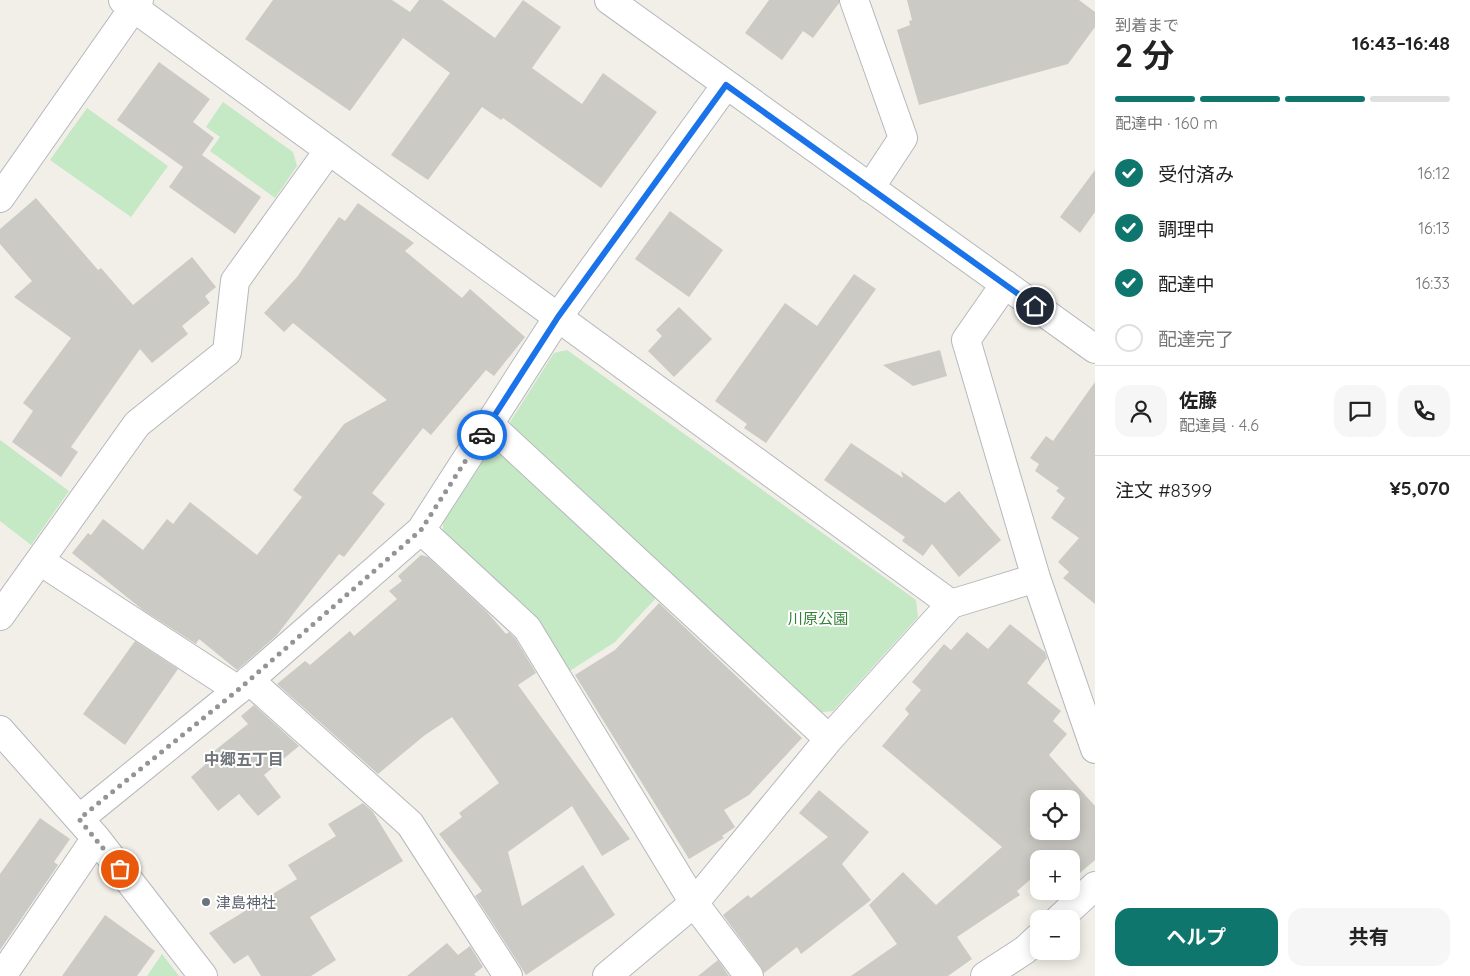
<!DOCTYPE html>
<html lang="ja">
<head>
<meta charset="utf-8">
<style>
	body { margin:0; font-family:Quicksand,"Noto Sans JP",sans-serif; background:#f6f6f6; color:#222; height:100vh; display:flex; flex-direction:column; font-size:19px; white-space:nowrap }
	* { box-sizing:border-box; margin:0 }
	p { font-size:16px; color:#767676 }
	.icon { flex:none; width:28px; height:28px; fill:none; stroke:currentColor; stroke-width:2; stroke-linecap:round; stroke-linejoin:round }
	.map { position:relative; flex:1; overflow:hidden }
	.drawer { display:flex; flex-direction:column; background:#fff; width:375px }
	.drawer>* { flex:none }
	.fabs { position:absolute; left:1030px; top:790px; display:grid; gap:10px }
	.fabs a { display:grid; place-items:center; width:50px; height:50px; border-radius:10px; background:#fff; box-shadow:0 2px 12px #0003; font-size:25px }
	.pin { position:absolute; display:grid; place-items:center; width:42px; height:42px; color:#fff; margin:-21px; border:2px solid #fff; border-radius:50%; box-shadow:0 1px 5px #0007 }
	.courier { position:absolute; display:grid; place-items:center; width:50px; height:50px; margin:-25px; border:4px solid #1a73e8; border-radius:50%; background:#fff; color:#222; box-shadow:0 1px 6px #0007 }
	.headline em { font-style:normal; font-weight:700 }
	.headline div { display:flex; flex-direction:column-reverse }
	.headline { display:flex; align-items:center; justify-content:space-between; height:85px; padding:0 20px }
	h1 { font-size:32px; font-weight:700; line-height:38px }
	.bar { display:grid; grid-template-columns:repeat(4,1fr); gap:8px 5px; align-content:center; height:60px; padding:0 20px }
	.bar i { height:6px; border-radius:4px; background:#e0e0e0 }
	.bar .on { background:#0f766e }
	.bar p { grid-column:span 4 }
	.line { display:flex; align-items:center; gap:12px; padding:0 20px; border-top:1px solid #e0e0e0 }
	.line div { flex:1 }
	.round { display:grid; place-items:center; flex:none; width:52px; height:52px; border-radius:15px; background:#f6f6f6 }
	ol { padding:0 20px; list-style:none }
	li { display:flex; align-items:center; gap:15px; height:55px }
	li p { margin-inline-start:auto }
	li .icon { padding:5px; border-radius:50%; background:#0f766e; color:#fff; stroke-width:4 }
	li:last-child { color:#767676 }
	li i { width:28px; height:28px; border:2px solid #e0e0e0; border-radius:50% }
	.primary-button { display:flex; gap:10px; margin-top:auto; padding:10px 20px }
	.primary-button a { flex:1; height:58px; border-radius:15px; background:#0f766e; color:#fff; font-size:20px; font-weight:700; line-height:58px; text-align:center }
	.primary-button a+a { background:#f6f6f6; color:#222 }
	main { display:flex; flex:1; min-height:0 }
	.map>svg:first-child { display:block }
</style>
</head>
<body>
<main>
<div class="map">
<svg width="1095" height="976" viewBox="0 0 1095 976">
	<rect width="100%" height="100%" fill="#f1efe8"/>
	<!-- green -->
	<path fill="#c5e8c5" d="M223,102L293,152L297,166L275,198L210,151L220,137L206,127Z
		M87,108L168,166L131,217L50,160Z
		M567,350L916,600L918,617L833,711L814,713L517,436L510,422L554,353Z
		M0,440L69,491L31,545L0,521Z
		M505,453L657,597L615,642L568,672L443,537V523L486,457Z
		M162,954L179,976H147Z"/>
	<!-- building -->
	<path fill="#cccac5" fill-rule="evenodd" d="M273,0H392L410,12L419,0H442L495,38L523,0L561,27L532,68L582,104L603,73L657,112L601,188L503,118L501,120L482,107L428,180L391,155L450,73L403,38L350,111L245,39Z
		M769,0H839V3L813,38L803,31L782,60L745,33Z
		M907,0H1079L1095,12V27L1068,64L919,105L897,30L910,25L909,21L912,20Z
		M159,62L210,99L193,122L214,138L202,155L261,197L235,234L169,187L183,167L117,120Z
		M1095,170V212L1080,233L1060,217Z
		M36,198L98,270L101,268L133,305L192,257L216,287L205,296L210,303L182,326L188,334L152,363L140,349L71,447L78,452L61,477L12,442L33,411L23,403L71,338L14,297L32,281L0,244V229Z
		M358,203L414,243L405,251L462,298L470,289L525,337L494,376L486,370L431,435L423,428L372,493L385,504L344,557L339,554L277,635L237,670L199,639L196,644L143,610L72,553L88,533L91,535L103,519L143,550L167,519L173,524L190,502L257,555L302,497L293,490L344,424L387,400L293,323L284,332L264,313L297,277L339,217L345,221Z
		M670,211L723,250L689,297L635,259Z
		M854,274L876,289L766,443L744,428L747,424L715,401L785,303L817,326Z
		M679,307L712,339L674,377L648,351L662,336L656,330Z
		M940,350L947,376L913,386L883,365Z
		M1095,382V604L1063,578L1069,572L1058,562L1079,538L1051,518L1065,498L1056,491L1059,488L1035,471L1039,464L1030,458L1046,436L1053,441Z
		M851,443L903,478L901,471L945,503L959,491L1001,540L959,577L932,544L923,556L902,541L905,537L824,480Z
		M421,555L428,557L487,612L506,634L509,632L515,638L536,673L518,685L630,839L602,856L572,806L508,852L522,906L583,865L615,915L526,975L475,896L482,891L439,834L462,817L459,813L499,783L452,717L425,735L378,774L277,684L305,661L310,665L350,631L354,636L397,599L389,591L402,581L398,576Z
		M659,603L802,738L749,795L724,810L735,827L722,836L724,838L689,859L575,675L615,650Z
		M1010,624L1045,652L1047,658L1027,683L1061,711L1053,721L1067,734L1049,755L1095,806V860L1074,878L1071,876V859H1056L1055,857L1053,859H1039V872L1017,891L1020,895L957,937L972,959L948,976H851L897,944L869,905L903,872L936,905L1002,847L882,746L909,714L905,709L921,690L912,682L944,644L951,650L967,632L988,649ZM1039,799H1071V831H1039Z
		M135,641L178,669L125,745L83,714Z
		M254,705L299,746L264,775L281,797L258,816L239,794L218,811L191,777L207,763L203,760L248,724L241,716Z
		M819,790L869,832L842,864L871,900L801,954L797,947L764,973L761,967L723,915L748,895L751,898L828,837L799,813Z
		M363,803L373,812L403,861L310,917L336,960L311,976H261L248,955L234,964L209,933L297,879L288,865L336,836L328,824Z
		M40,818L70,839L54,862L58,865L0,950V874Z
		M105,915L155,951L137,976H62Z
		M447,943L458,955L470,946L483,967L474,974L476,976H407Z
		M718,960L729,976H698Z"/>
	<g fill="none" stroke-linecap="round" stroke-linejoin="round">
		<!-- minor casing -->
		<g stroke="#b5b8bc" stroke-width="30">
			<path id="minor" d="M123,0L951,604
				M854,0L903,138L870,188
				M0,198L139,0
				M1005,284L966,340L1036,578L1095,749
				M489,424L829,739
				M421,530L527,628L694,903L749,976
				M40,561L238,690
				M0,616L137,424L227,352L235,281L329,150
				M249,680L410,824L508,976
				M0,730L96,838L203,976
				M79,819L238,690L421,530L558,317L726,85
				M1059,919L1095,886
				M2,976L96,838
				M607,976L694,903L829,739L951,604L1036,578
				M985,976L1025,950L1039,937"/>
		</g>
		<!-- tertiary casing -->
		<g stroke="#b5b8bc" stroke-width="30">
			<path id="tertiary" d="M609,0L1095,349"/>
		</g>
		<!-- minor -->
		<use href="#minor" stroke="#fff" stroke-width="28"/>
		<!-- tertiary -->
		<use href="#tertiary" stroke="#fff" stroke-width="28"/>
	</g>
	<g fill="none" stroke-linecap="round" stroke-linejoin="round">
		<!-- done -->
		<path stroke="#929495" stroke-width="5" stroke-dasharray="0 9" d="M120,869L79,819L238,690L421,530L482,435"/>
		<!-- route -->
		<path stroke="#1a73e8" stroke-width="6" d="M482,435L558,317L726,85L1035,306"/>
	</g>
	<!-- markers -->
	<circle fill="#6b7280" stroke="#fff" stroke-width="2" cx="206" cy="902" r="5"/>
	<g text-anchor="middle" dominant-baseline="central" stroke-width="4" stroke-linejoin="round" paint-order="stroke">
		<!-- park labels -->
		<g font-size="15" fill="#348238" stroke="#fff">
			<text x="818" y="618">川原公園</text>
		</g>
		<!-- worship labels -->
		<g font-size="15" fill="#5b616d" stroke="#fff" text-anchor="start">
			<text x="216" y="902">津島神社</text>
		</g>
		<!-- neighbourhood labels -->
		<g font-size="16" font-weight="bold" fill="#70757a" stroke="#fff">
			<text x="244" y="759">中郷五丁目</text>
		</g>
	</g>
</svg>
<div class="fabs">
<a><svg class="icon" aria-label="locate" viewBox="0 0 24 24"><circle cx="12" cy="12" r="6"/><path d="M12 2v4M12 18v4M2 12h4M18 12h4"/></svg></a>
<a>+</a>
<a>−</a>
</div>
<div class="pin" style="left:120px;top:869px;background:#ea580c"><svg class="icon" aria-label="bag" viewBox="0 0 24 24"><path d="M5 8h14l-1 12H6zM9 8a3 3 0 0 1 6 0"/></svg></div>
<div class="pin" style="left:1035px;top:306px;background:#1f2937"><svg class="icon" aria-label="home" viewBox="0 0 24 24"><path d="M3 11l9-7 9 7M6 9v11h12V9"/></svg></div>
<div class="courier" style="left:482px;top:435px"><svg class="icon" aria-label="car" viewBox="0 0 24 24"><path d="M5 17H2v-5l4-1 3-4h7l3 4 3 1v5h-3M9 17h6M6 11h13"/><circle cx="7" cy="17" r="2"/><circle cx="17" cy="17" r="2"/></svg></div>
</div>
<section class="drawer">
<div class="headline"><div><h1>2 分</h1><p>到着まで</p></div><em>16:43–16:48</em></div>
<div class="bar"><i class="on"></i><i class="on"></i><i class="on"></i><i></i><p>配達中 · 160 m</p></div>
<ol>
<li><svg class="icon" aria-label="check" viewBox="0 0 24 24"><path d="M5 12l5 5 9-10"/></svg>受付済み<p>16:12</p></li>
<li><svg class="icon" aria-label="check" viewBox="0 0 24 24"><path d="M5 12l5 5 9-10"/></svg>調理中<p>16:13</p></li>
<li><svg class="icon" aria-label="check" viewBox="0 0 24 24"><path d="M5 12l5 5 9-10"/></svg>配達中<p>16:33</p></li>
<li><i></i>配達完了</li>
</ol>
<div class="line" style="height:90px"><a class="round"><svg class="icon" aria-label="person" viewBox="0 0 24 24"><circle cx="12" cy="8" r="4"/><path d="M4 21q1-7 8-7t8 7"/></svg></a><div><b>佐藤</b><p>配達員 · 4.6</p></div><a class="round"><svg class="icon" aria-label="chat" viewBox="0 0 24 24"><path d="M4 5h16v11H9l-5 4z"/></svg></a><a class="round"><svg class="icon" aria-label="phone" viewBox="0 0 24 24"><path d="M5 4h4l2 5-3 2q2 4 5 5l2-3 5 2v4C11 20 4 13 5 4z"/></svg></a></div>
<div class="line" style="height:65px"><div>注文 #8399</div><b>¥5,070</b></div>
<div class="primary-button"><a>ヘルプ</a><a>共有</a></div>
</section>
</main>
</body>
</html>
